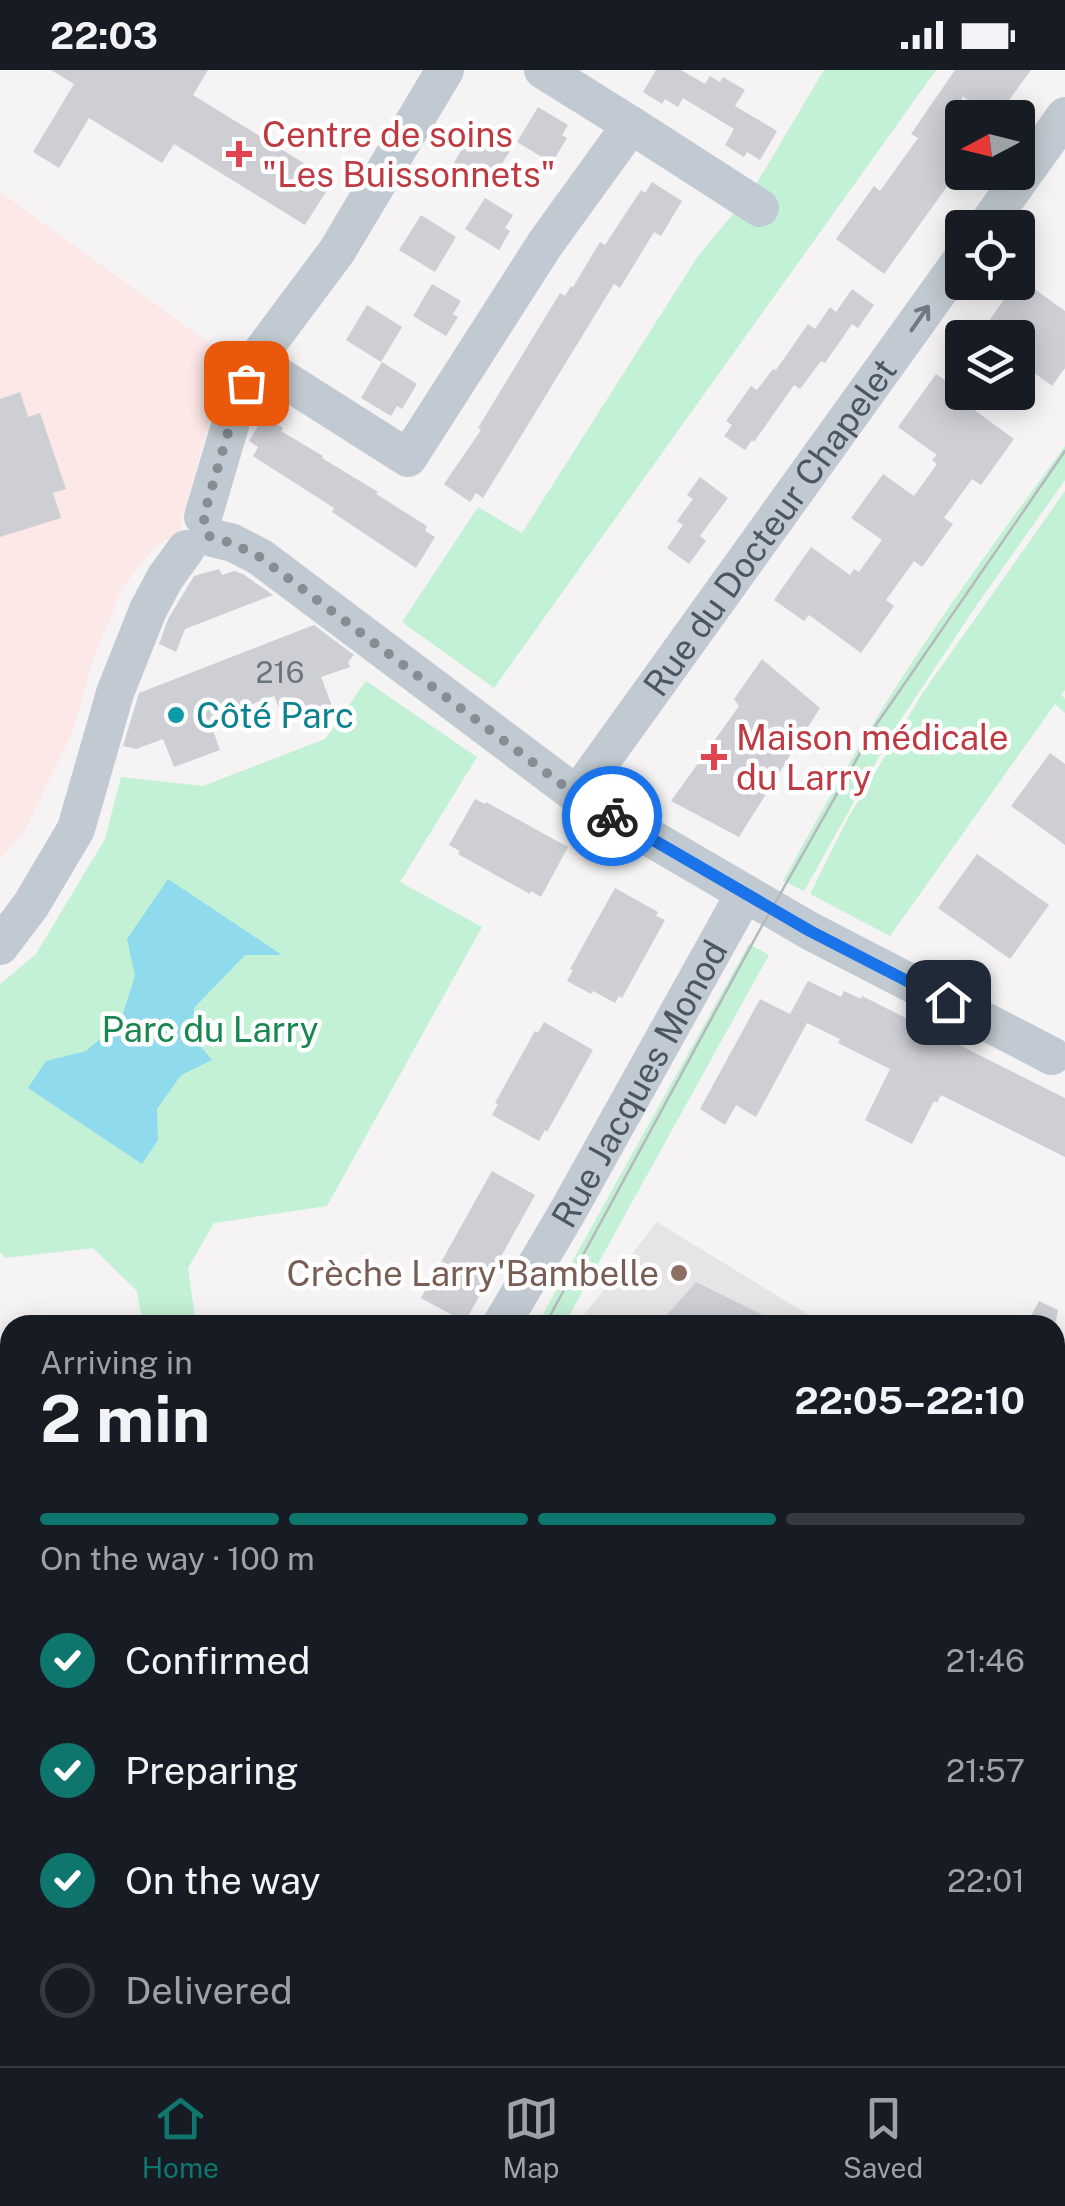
<!DOCTYPE html>
<html lang="en">
<head>
<meta charset="utf-8">
<style>
	body { margin:0; font-family:"Public Sans",sans-serif; background:#20242c; color:#f1f3f6; height:100vh; display:flex; flex-direction:column; font-size:38px; white-space:nowrap }
	* { box-sizing:border-box; margin:0 }
	p { font-size:32px; color:#9ea1a6 }
	.icon { flex:none; width:55px; height:55px; fill:none; stroke:currentColor; stroke-width:2; stroke-linecap:round; stroke-linejoin:round }
	.map { position:relative; flex:1; overflow:hidden }
	.sheet { position:absolute; left:0px; top:1245px; width:1065px; height:752px; display:flex; flex-direction:column; background:#171b24; border-radius:30px 30px 0 0; box-shadow:0 5px 25px #0003 }
	.sheet>* { flex:none }
	.needle { width:65px; rotate:263deg }
	.controls { position:absolute; left:945px; top:30px; display:grid; gap:20px }
	.controls a { display:grid; place-items:center; width:90px; height:90px; border-radius:10px; background:#171b24; box-shadow:0 5px 25px #0003; font-size:50px }
	.pin { position:absolute; display:grid; place-items:center; width:85px; height:85px; color:#fff; margin:-42px; border-radius:20px; box-shadow:0 5px 15px #0006 }
	.courier { position:absolute; display:grid; place-items:center; width:100px; height:100px; margin:-50px; border:8px solid #1a73e8; border-radius:50%; background:#fff; color:#222; box-shadow:0 2px 12px #0007 }
	.overview em { font-style:normal; font-weight:700 }
	.overview div { display:flex; flex-direction:column-reverse }
	.overview { display:flex; align-items:center; justify-content:space-between; height:170px; padding:0 40px }
	h1 { font-size:65px; font-weight:700; line-height:75px }
	.bar { display:grid; grid-template-columns:repeat(4,1fr); gap:15px 10px; align-content:center; height:120px; padding:0 40px }
	.bar i { height:12px; border-radius:8px; background:#363941 }
	.bar .selected { background:#0f766e }
	.bar p { grid-column:span 4 }
	ol { padding:0 40px; list-style:none }
	li { display:flex; align-items:center; gap:30px; height:110px }
	li p { margin-inline-start:auto }
	li .icon { padding:10px; border-radius:50%; background:#0f766e; color:#fff; stroke-width:4 }
	li:last-child { color:#9ea1a6 }
	li i { width:55px; height:55px; border:5px solid #363941; border-radius:50% }
	.status { display:flex; justify-content:space-between; align-items:center; height:70px; padding:0 50px; background:#171b24; direction:ltr }
	.status svg { height:28px; fill:currentColor }
	.tabs { display:flex; justify-content:space-around; align-items:center; height:140px; border-top:2px solid #363941; background:#171b24; font-size:28px; color:#9ea1a6 }
	.tabs a { display:grid; justify-items:center; gap:5px }
	.tabs .selected { color:#0f766e }
	.map>svg:first-child { display:block }
</style>
</head>
<body>
<div class="status"><b>22:03</b><svg viewBox="0 0 49 12"><path d="M0 12V9h3v3zM5 12V6h3v6zM10 12V3h3v9zM15 12V0h3v12zM26 1h20v11H26zM47 4h2v5h-2z"/></svg></div>
<div class="map">
<svg width="1065" height="1996" viewBox="0 0 1065 1996">
	<rect width="100%" height="100%" fill="#f5f3f3"/>
	<!-- education -->
	<path fill="#e6e4e5" d="M657,1152L825,1255H576Z"/>
	<!-- medical -->
	<path fill="#fce8e6" d="M0,122L227,286L179,461L153,479L123,517L94,586L73,661L23,763L0,788Z"/>
	<!-- green -->
	<path fill="#c3f1d5" d="M824,0H936L494,618L402,552L478,437L522,463L698,186L752,121Z
		M1065,376V410L976,536L896,657L804,821L783,811C815,753 847,695 882,639C939,548 1002,462 1065,376Z
		M1065,421V620L1061,625L1065,629V643L1055,634L890,866L810,824L848,748L922,624Z
		M366,611L477,687L400,812L482,857L327,1136L214,1153L188,1198L196,1255H143L137,1221L93,1178L5,1188L0,1182V914L36,884L105,769L121,707L203,716L325,669Z
		M749,874L769,885L564,1255H537Z"/>
	<!-- water -->
	<path fill="#90daee" d="M168,809L282,885H245L194,938V969L212,990L181,1005L157,1039L158,1070L142,1094L28,1018L46,991L86,981L120,952L135,906L127,869Z"/>
	<!-- building -->
	<path fill="#cdcfd5" d="M51,0H208L193,25L333,111L305,155L174,74L162,93L89,48L59,98L33,82L74,14Z
		M656,0H681L705,14L710,6L720,12L723,7L745,20L735,36L777,61L760,90L747,82L744,87L725,75L734,59L683,28L678,37L665,29L662,34L643,22Z
		M955,0H1031L996,48L962,26V96L884,204L836,169L874,116L880,121L918,68L911,64Z
		M538,37L568,55L562,65L567,68L552,93L517,72Z
		M474,59L510,81L488,116L453,94Z
		M652,112L682,131L661,166L654,162L620,218L614,214L483,428L476,423L470,432L444,414L481,360L478,358L560,223L565,226L571,216L573,217L600,172L605,175L641,120L645,123Z
		M485,128L513,145L505,158L510,161L499,180L465,159Z
		M421,145L456,167L435,202L399,180Z
		M1019,208L1065,241V298L1052,316L1018,291V268H977Z
		M432,214L461,231L453,244L458,247L446,266L413,246Z
		M852,219L874,235L858,258L852,254L825,293L821,291L800,319L794,315L754,372L752,370L745,380L724,366L732,355L726,351L751,316L757,320L773,299L776,300L808,254L815,259L830,237L836,242Z
		M367,235L402,257L381,292L346,270Z
		M382,292L417,314L402,339L397,336L391,346L361,328Z
		M936,304L966,325L962,331L1014,369L981,415L972,409L944,448L953,454L922,497L914,491L886,530L894,536L861,583L809,545L804,551L774,530L811,477L850,505L854,499L859,502L882,470L851,448L883,404L914,426L937,394L932,390L937,385L898,357Z
		M20,322L28,347L40,343L66,419L53,423L61,448L0,467V329Z
		M264,346L283,358L281,361L323,386L322,388L378,422L376,424L427,456L425,461L435,467L416,498L332,442L334,438L253,386L258,377L249,371Z
		M700,407L728,428L700,466L706,471L689,494L667,478L683,455L677,451L693,429L687,425Z
		M219,499L222,505L234,501L243,504L273,525L185,559L176,582L159,574L168,549L194,506Z
		M314,555L354,585L348,592L350,597L321,607L332,636L286,654L274,626L239,639L210,652L220,680L174,697L163,669L136,679L123,676L139,623Z
		M762,589L820,638L739,767L671,731L739,636L734,629Z
		M1050,683L1065,694V775L1011,736Z
		M475,729L485,734L486,732L568,777L541,827L531,821L530,824L458,784L460,781L449,775Z
		M977,784L1049,835L1010,889L938,838Z
		M615,818L658,842L656,846L665,850L622,928L619,926L615,933L593,921L591,924L567,911L573,900L570,899Z
		M808,911L841,927L844,921L861,929L862,926L1065,1028V1087L941,1025L937,1033L934,1031L912,1074L865,1050L890,999L838,973L840,969L807,953L756,1047L736,1035L725,1055L700,1039L760,929L790,944Z
		M544,952L593,980L547,1062L545,1060L539,1071L492,1045L498,1034L495,1033L535,961L538,963Z
		M492,1101L535,1125L465,1252L421,1228Z
		M696,1212L783,1255H658Z
		M1039,1231L1058,1240L1055,1255H1026Z"/>
	<g fill="none" stroke-linecap="round" stroke-linejoin="round">
		<!-- minor -->
		<g stroke="#c1cad2" stroke-width="38">
			<path d="M631,55L760,138"/>
			<path d="M985,158L1065,46"/>
			<path d="M255,291L408,388L545,174L631,55L543,0"/>
			<path d="M203,447L236,335L255,291L337,181L445,0"/>
			<path d="M209,467L233,473L260,487L577,725L810,861L1052,986"/>
			<path id="s1" d="M577,725L962,189"/>
			<path d="M0,876L31,835L76,759L115,623L148,540L165,508L186,479"/>
			<path id="s2" d="M501,1255L568,1141L745,823"/>
			<path d="M1055,1428L1061,1414L1065,1392"/>
			<path d="M1055,1454L1065,1466"/>
			<path d="M0,1460L6,1443L10,1438"/>
			<path d="M828,1995L837,1988"/>
		</g>
		<!-- major -->
		<path stroke="#b3c2d1" stroke-width="45" d="M0,1528L10,1537
			M1055,1535L1065,1528
			M418,1988L419,1996
			M500,1996L502,1988"/>
		<!-- tram -->
		<path stroke="#b5b8bd" stroke-width="2.5" d="M545,1255L758,863L876,655L1065,381
			M0,1442H10"/>
	</g>
	<!-- one-way arrows -->
	<defs><path id="oneway-shaft" d="M-6 0H5M1.5-3L5.5 0L1.5 3" fill="none" stroke-width="1.6" stroke-linecap="round" stroke-linejoin="round" transform="scale(2.5)"/></defs>
	<use stroke="#6e7983" href="#oneway-shaft" transform="translate(920 248) rotate(-55)"/>
	<g fill="none" stroke-linecap="round" stroke-linejoin="round">
		<!-- done -->
		<path stroke="#868d94" stroke-width="10" stroke-dasharray="0 18" d="M246,313L236,335L203,448L208,456L209,466L234,474L260,487L576,725L612,746"/>
		<!-- route -->
		<path stroke="#1a73e8" stroke-width="12" d="M612,746L810,861L948,932"/>
	</g>
	<!-- markers -->
	<g fill="#e0444e" stroke="#fff" stroke-width="4">
		<path d="M234 69h10v10h10v10h-10v10h-10v-10h-10v-10h10z"/>
		<path d="M709 672h10v10h10v10h-10v10h-10v-10h-10v-10h10z"/>
	</g>
	<circle fill="#0f9aa8" stroke="#fff" stroke-width="4" cx="176" cy="645" r="10"/>
	<circle fill="#8d6e63" stroke="#fff" stroke-width="4" cx="679" cy="1203" r="10"/>
	<g text-anchor="middle" dominant-baseline="central" stroke-width="9" stroke-linejoin="round" paint-order="stroke">
		<!-- number labels -->
		<g font-size="30" fill="#6b747e">
			<text x="280" y="602">216</text>
		</g>
		<!-- health labels -->
		<g font-size="35" fill="#be3a42" stroke="#fff" text-anchor="start">
			<text x="262" y="64">Centre de soins<tspan x="262" dy="40">"Les Buissonnets"</tspan></text>
			<text x="736" y="667">Maison médicale<tspan x="736" dy="40">du Larry</tspan></text>
		</g>
		<!-- street labels -->
		<g font-size="35" fill="#4a5661" stroke="#fff">
			<text stroke="none"><textPath href="#s1" startOffset="330">Rue du Docteur Chapelet</textPath></text>
			<text stroke="none"><textPath href="#s2" startOffset="278">Rue Jacques Monod</textPath></text>
		</g>
		<!-- culture labels -->
		<g font-size="35" fill="#0d838f" stroke="#fff" text-anchor="start">
			<text x="196" y="645">Côté Parc</text>
		</g>
		<!-- park labels -->
		<g font-size="35" fill="#17864f" stroke="#fff">
			<text x="210" y="959">Parc du Larry</text>
		</g>
		<!-- education labels -->
		<g font-size="35" fill="#785e54" stroke="#fff" text-anchor="end">
			<text x="659" y="1203">Crèche Larry'Bambelle</text>
		</g>
	</g>
</svg>
<div class="controls">
<a><svg class="needle" viewBox="-14 -14 28 28"><path d="M0-13l5 13h-10z" fill="#e53935"/><path d="M0 13l5-13h-10z" fill="#9ea1a6"/></svg></a>
<a><svg class="icon" aria-label="locate" viewBox="0 0 24 24"><circle cx="12" cy="12" r="6"/><path d="M12 2v4M12 18v4M2 12h4M18 12h4"/></svg></a>
<a><svg class="icon" aria-label="layers" viewBox="0 0 24 24"><path d="M12 4l9 5-9 5-9-5zM3 14l9 5 9-5"/></svg></a>
</div>
<div class="pin" style="left:246px;top:313px;background:#ea580c"><svg class="icon" aria-label="bag" viewBox="0 0 24 24"><path d="M5 8h14l-1 12H6zM9 8a3 3 0 0 1 6 0"/></svg></div>
<div class="pin" style="left:948px;top:932px;background:#1f2937"><svg class="icon" aria-label="home" viewBox="0 0 24 24"><path d="M3 11l9-7 9 7M6 9v11h12V9"/></svg></div>
<div class="courier" style="left:612px;top:746px"><svg class="icon" aria-label="bike" viewBox="0 0 24 24"><circle cx="6" cy="16" r="4"/><circle cx="18" cy="16" r="4"/><path d="M6 16l4-8h5l3 8M10 8l3 8H6M13 5h3"/></svg></div>
<section class="sheet">
<div class="overview"><div><h1>2 min</h1><p>Arriving in</p></div><em>22:05–22:10</em></div>
<div class="bar"><i class="selected"></i><i class="selected"></i><i class="selected"></i><i></i><p>On the way · 100 m</p></div>
<ol>
<li><svg class="icon" aria-label="check" viewBox="0 0 24 24"><path d="M5 12l5 5 9-10"/></svg>Confirmed<p>21:46</p></li>
<li><svg class="icon" aria-label="check" viewBox="0 0 24 24"><path d="M5 12l5 5 9-10"/></svg>Preparing<p>21:57</p></li>
<li><svg class="icon" aria-label="check" viewBox="0 0 24 24"><path d="M5 12l5 5 9-10"/></svg>On the way<p>22:01</p></li>
<li><i></i>Delivered</li>
</ol>
</section>
</div>
<nav class="tabs">
<a class="selected"><svg class="icon" aria-label="home" viewBox="0 0 24 24"><path d="M3 11l9-7 9 7M6 9v11h12V9"/></svg>Home</a>
<a><svg class="icon" aria-label="map" viewBox="0 0 24 24"><path d="M3 6l6-2 6 2 6-2v14l-6 2-6-2-6 2zM9 4v14M15 6v14"/></svg>Map</a>
<a><svg class="icon" aria-label="saved" viewBox="0 0 24 24"><path d="M7 4h10v16l-5-4-5 4z"/></svg>Saved</a>
</nav>
</body>
</html>
